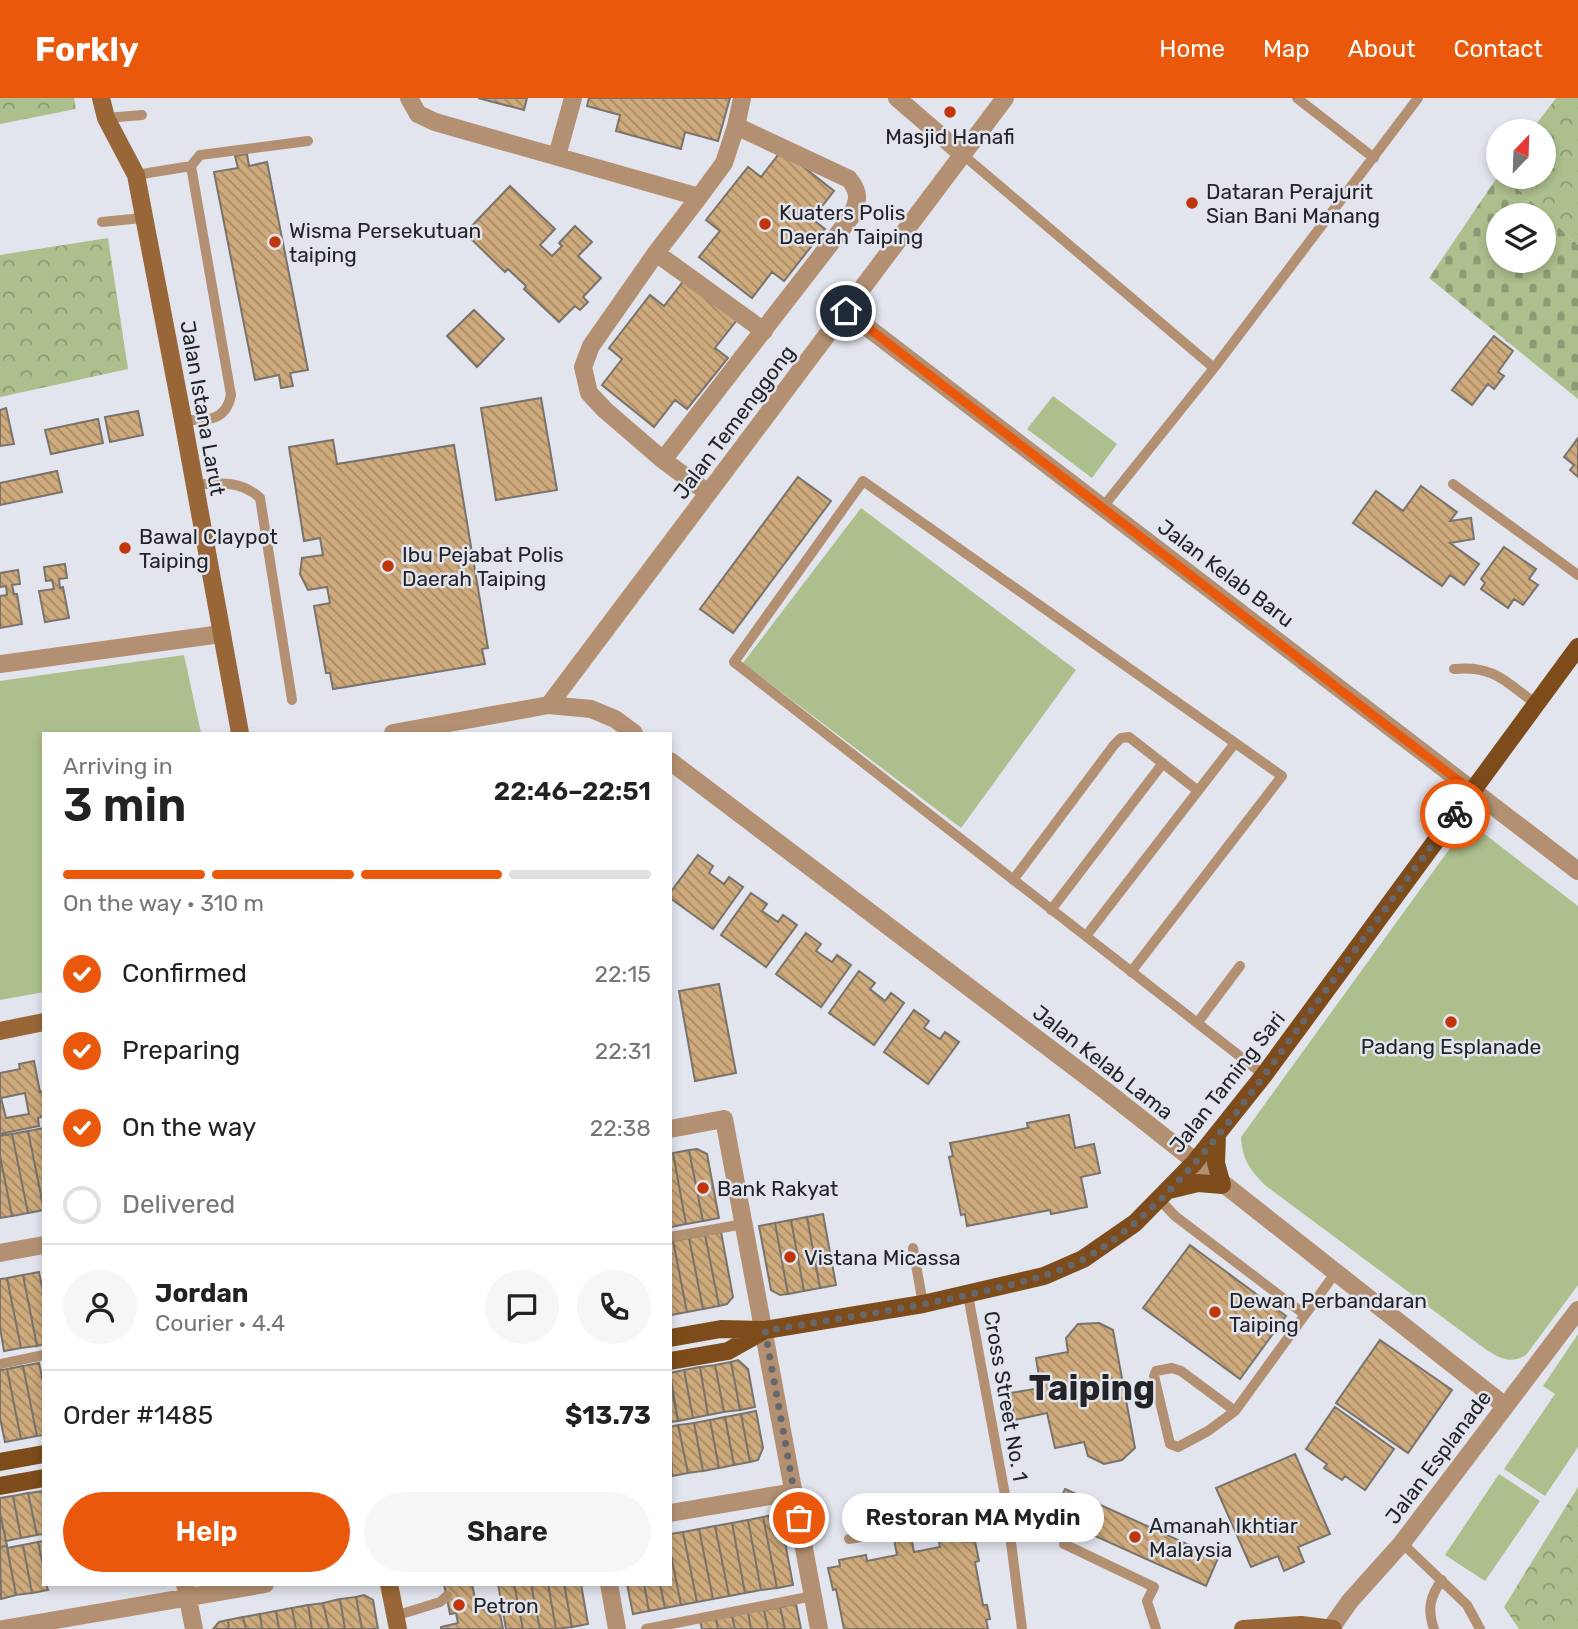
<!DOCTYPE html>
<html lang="en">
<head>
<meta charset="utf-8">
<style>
	body { margin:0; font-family:Rubik,sans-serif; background:#f6f6f6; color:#222; height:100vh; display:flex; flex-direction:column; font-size:26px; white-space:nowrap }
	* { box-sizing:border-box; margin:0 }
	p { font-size:23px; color:#767676 }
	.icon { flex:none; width:38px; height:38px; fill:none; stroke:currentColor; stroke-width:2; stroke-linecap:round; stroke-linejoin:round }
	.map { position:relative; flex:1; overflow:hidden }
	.side { position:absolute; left:42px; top:634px; width:630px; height:854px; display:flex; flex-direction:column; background:#fff; border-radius:0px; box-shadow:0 4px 10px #0003 }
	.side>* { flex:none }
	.needle { width:46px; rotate:23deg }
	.buttons { position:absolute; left:1486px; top:21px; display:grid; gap:14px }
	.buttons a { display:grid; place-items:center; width:70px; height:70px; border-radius:50%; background:#fff; box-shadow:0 4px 10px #0003; font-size:35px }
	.pin { position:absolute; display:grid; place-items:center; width:60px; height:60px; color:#fff; margin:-30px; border:4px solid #fff; border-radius:50%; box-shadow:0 2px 7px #0007 }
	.courier { position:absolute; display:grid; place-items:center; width:70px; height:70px; margin:-35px; border:5px solid #ea580c; border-radius:50%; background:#fff; color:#222; box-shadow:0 2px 9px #0007 }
	.bubble { position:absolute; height:49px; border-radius:24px; background:#fff; box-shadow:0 4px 10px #0003; font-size:23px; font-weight:600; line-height:49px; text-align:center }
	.head em { font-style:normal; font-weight:600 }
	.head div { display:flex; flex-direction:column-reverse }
	.head { display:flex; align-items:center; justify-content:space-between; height:119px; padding:0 21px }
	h1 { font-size:46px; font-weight:600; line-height:52px }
	.bar { display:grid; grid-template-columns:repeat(4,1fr); gap:10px 7px; align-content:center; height:84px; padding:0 21px }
	.bar i { height:9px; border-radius:5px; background:#e0e0e0 }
	.bar .active { background:#ea580c }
	.bar p { grid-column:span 4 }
	.line { display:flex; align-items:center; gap:18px; padding:0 21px; border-top:2px solid #e0e0e0 }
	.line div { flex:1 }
	.round { display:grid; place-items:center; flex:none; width:74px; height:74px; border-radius:37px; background:#f6f6f6 }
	ol { padding:0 21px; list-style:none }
	li { display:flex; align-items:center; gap:21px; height:77px }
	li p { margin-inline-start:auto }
	li .icon { padding:7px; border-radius:50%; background:#ea580c; color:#fff; stroke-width:4 }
	li:last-child { color:#767676 }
	li i { width:38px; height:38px; border:4px solid #e0e0e0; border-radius:50% }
	.primary-button { display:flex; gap:14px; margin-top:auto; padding:14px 21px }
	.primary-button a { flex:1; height:80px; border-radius:42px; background:#ea580c; color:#fff; font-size:28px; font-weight:600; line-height:80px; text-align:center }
	.primary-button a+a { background:#f6f6f6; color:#222 }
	header { display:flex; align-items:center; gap:42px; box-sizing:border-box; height:98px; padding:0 35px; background:#ea580c; color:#fff }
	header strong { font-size:33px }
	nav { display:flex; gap:38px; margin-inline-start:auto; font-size:24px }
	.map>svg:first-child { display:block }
</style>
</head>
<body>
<header>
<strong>Forkly</strong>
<nav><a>Home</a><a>Map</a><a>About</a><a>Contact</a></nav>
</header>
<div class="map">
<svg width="1578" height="1531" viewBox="0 0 1578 1531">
	<defs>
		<pattern id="forest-crowns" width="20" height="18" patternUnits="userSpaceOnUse" patternTransform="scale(1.75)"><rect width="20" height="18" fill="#adbf8d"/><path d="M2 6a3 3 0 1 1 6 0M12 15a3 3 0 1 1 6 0" fill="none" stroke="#8c9b73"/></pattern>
		<pattern id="cemetery-stones" width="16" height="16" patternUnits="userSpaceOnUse" patternTransform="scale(1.75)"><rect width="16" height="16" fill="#adbf8d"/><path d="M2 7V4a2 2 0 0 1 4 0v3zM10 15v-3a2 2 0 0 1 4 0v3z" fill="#8c9b73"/></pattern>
		<pattern id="building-back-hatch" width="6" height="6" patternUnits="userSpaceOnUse" patternTransform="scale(1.75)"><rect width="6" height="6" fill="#ceaa7c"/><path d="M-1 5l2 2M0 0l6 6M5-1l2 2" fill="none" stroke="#a78a66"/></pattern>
	</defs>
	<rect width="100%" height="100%" fill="#e2e4ee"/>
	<!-- forest -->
	<path fill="url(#forest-crowns)" d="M0,0H74L76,11L0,26Z
		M1556,0H1578V147L1505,79H1544V33H1531Z
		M108,140L128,271L0,299V157Z
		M1578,1389V1531H1519L1504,1509Z"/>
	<!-- cemetery -->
	<path fill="url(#cemetery-stones)" fill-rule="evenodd" d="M1498,78L1505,79L1578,147V301L1429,180ZM1498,117H1544V163H1498Z"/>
	<!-- garden -->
	<path fill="#adbf8d" d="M1053,298L1117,346L1092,380L1027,331Z
		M861,410L1076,572L961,730L743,565Z
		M184,557L201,635H44V894L0,902V583Z
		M1469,724L1578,808V1187L1526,1257C1510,1266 1502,1261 1488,1253L1266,1088C1251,1073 1242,1062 1241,1039Z
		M1578,1236V1349L1545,1398L1504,1371L1555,1296L1543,1288Z
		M1499,1376L1540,1403L1485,1483L1445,1457Z"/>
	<!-- building -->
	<path fill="url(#building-back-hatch)" stroke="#79736b" stroke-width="2" fill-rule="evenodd" d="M478,0H527L524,12Z
		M589,0H730L718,43L685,34L681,51L616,33L620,17L587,8Z
		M782,52L834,93L812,121L825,131L784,183L772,174L752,200L699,159L720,133L706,122L748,69L761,79Z
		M247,56L249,68L267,64L308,272L290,275L293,288L281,290L279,277L255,282L214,74L238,70L235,58Z
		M510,88L555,131L540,147L552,158L562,148L559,145L575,128L592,144L578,158L601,180L583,199L588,204L580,212L575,208L559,224L524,191L526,188L508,171L505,174L465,135Z
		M685,181L737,222L715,250L728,260L687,311L675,302L654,329L602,287L622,261L609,250L650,197L664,208Z
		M474,212L504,241L477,269L447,238Z
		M1494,238L1513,253L1498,274L1504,278L1494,291L1488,286L1472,307L1452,292Z
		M541,300L557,392L496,402L481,310Z
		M6,310L14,346L0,348V312Z
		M138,313L143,337L110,344L105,319Z
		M98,321L103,345L51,356L45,332Z
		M1578,340V379L1570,372L1574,367L1564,359Z
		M333,342L337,366L454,347L488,550L482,551L485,566L333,591L330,575H326L314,508L330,505L327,489L308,492L300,476L302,460L323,457L320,440L304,443L289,349Z
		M57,373L62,394L0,407V385Z
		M798,379L831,403L733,535L700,511Z
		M1421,388L1457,414L1450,423L1471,420L1474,441L1450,445L1479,466L1464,487L1450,477L1442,488L1353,425L1376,393L1403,413Z
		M1504,449L1536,471L1529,481L1538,487L1523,507L1514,501L1508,510L1481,491L1485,485L1481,481Z
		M65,466L67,480L59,481L60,490L63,489L69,520L45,524L39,493L54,491L52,482L46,483L44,469Z
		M18,472L20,486L12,487L14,496H17L22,526L0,530V498L7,497L6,488L0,489V475Z
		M698,757L713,768L709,775L724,786L729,779L743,789L713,831L670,800V795Z
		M751,795L767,806L762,813L778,824L783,817L797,827L766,869L721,837Z
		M806,835L821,846L816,853L832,864L837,857L851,867L821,909L776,876Z
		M859,873L875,885L870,891L885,903L891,895L904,905L874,947L829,915Z
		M719,886L736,975L695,983L679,893Z
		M914,912L929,923L924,930L940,941L945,934L959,944L928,986L884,954Z
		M34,963L40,994L44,993V1018L38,1020L39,1028L0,1036V975L20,971L19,966ZM25,995L29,1016L6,1020L1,1000Z
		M1069,1017L1075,1050L1094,1046L1100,1075L1081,1079L1087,1109L1051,1116L1050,1112L967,1128L965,1116L961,1117L949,1059L953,1058L950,1045L1028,1030L1027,1025Z
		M44,1030V1112L28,1033Z
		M28,1033L44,1112L28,1115L12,1036Z
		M12,1036L28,1115L12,1118L0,1058V1038Z
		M697,1051L707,1056L719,1120L703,1123L689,1052Z
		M689,1052L703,1123L686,1126L673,1055Z
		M673,1055L686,1126L671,1129L670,1056Z
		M0,1058L12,1118L0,1120Z
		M823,1116L836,1187L820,1190L807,1119Z
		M807,1119L820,1190L804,1193L791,1122Z
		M791,1122L804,1193L788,1196L775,1125Z
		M775,1125L788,1196L780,1197L771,1192L759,1128Z
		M721,1134L733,1199L727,1206L719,1208L705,1137Z
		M705,1137L719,1208L703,1211L689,1140Z
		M689,1140L703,1211L687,1214L673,1143Z
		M673,1143L687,1214L671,1217L670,1144Z
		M1190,1147L1286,1218L1240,1281L1143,1210Z
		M39,1174L44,1198V1246L37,1248L23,1177Z
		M23,1177L37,1248L21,1250L7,1180Z
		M7,1180L21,1250L4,1253L0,1230V1181Z
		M1099,1225L1113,1232L1135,1350L1122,1362L1104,1366L1088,1358L1084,1344L1055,1350L1047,1315L1015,1322L1010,1295L1041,1290L1036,1260L1068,1254L1066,1240L1078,1226Z
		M1380,1242L1452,1292L1408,1355L1336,1305Z
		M738,1262L748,1271L755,1309L740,1312L731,1264Z
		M731,1264L740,1312L724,1314L715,1267Z
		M39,1265L44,1288V1337L37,1338L23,1268Z
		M715,1267L724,1314L708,1317L700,1269Z
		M23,1268L37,1338L21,1341L7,1271Z
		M700,1269L708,1317L693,1320L684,1272Z
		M7,1271L21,1341L5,1344L0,1320V1272Z
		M684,1272L693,1320L678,1323L670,1275Z
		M670,1284L678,1323L670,1324Z
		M1335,1309L1394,1351L1365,1392L1345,1378L1342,1382L1324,1370L1327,1366L1306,1351Z
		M756,1313L763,1350L758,1362L750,1364L741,1316Z
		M741,1316L750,1364L734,1367L725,1319Z
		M725,1319L734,1367L719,1370L710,1322Z
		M710,1322L719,1370L703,1373L694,1325Z
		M694,1325L703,1373L688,1375L678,1327Z
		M678,1327L688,1375L672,1378L670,1329Z
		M1295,1356L1330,1436L1298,1449L1304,1464L1284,1473L1278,1458L1251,1469L1216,1390Z
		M1065,1391L1218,1460L1206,1488L1053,1419Z
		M44,1393V1436L37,1437L28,1395Z
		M28,1395L37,1437L21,1440L13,1398Z
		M13,1398L21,1440L6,1443L0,1415V1400Z
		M0,1415L7,1448L0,1449Z
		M772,1417L781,1422L793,1487L777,1490L763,1419Z
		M763,1419L777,1490L761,1492L748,1422Z
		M748,1422L761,1492L745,1495L732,1425Z
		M732,1425L745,1495L729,1498L715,1428Z
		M715,1428L729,1498L713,1501L699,1431Z
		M699,1431L713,1501L697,1504L683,1434Z
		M683,1434L697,1504L681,1507L670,1452V1436Z
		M911,1438L914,1454L940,1449L939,1444L965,1439L966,1444L975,1443L979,1463L975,1464L983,1507H987L990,1521L986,1522L988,1531H844L836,1491L833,1492L828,1470L840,1468L839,1462L866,1457L867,1463L897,1457L894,1441Z
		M44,1443V1472L38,1444Z
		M38,1444L44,1472V1486H46L48,1492L32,1495L23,1447Z
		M23,1447L32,1495L16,1497L7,1450Z
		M7,1448L16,1497L1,1501L0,1449Z
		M670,1452L681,1507L665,1510L660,1486H670Z
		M444,1486H472L477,1510L498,1506L503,1531H441V1529L458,1525L456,1515L450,1516Z
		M498,1486H514L523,1531H506Z
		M514,1486H531L540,1531H523Z
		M531,1486H548L556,1531H540Z
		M548,1486H564L572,1529L556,1531Z
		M564,1486H581L588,1526L572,1529Z
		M627,1486H644L649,1513L633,1516Z
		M644,1486H660L665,1510L649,1513Z
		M364,1497L373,1502L378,1531H362L356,1499Z
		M356,1499L362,1531H345L340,1501Z
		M340,1501L345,1531H329L323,1505Z
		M323,1505L329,1531H312L308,1507Z
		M796,1506L801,1531H785L780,1509Z
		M308,1507L312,1531H296L292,1510Z
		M780,1509L785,1531H768L764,1512Z
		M292,1510L296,1531H279L276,1513Z
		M764,1512L768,1531H751L748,1514Z
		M276,1513L279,1531H262L260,1516Z
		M748,1514L751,1531H735L732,1518Z
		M260,1516L262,1531H246L243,1519Z
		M732,1518L735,1531H718L716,1520Z
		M243,1519L246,1531H229L228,1522Z
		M716,1520L718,1531H702L700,1523Z
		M228,1522L229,1531H213L219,1524Z"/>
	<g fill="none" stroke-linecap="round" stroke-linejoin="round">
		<!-- lane -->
		<path stroke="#b39072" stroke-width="10" d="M1297,0L1374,60
			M106,20L142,17
			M962,56L1214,270
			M136,77L191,68L200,57L308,43
			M102,124L142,120
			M183,322C206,322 226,324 231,297L191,68
			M1453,386L1578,477
			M194,387C219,385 241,382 260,400L292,602
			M1102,410L1214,270L1418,0
			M1454,571C1494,567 1506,584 1536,606
			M1013,782L1114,647L1121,640L1129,639L1197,692
			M1051,812L1163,665
			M1086,838L1235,645
			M1131,874L1282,678L863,383L734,564L1264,977
			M1198,924L1240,868
			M1159,1101L1175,1118L1304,1216
			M670,1139L744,1126
			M913,1150L923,1206
			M968,1197L1005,1397L1022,1531
			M0,1266L44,1257
			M1235,1313L1181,1273L1172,1270L1156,1273L1154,1278L1170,1346L1178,1349L1208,1333L1235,1313L1336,1174
			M849,1441L1006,1414
			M1402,1445L1467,1507L1480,1531
			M1064,1446L1154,1489L1147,1503L1156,1531
			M395,1518L440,1504L447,1498
			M646,1531L813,1498
			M1434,1531C1427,1511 1430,1498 1442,1482"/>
		<!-- street -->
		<path stroke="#b39072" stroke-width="18" d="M409,0L418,16L435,24L699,99L656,155L591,248L583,269L589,295L605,312L663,362L708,395
			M897,0L962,56
			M557,58L573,0
			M699,99L724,65L736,28
			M656,155L764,233
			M846,213L1578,773
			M663,362L851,119C858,102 861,96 849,81L736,28L742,0
			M0,566L221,536
			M549,607L1005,0
			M393,635L549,607L591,611L615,621L634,635
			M670,663L1106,993L1504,1307
			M670,1031L724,1021L819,1531
			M0,1155L44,1147
			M670,1415L794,1394
			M185,1486L194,1531
			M609,1486L617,1531
			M1331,1530L1350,1503L1402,1445L1578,1212
			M3,1531L265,1486"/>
		<!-- secondary -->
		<path stroke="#996637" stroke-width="18" d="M101,0L106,20L136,77L183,322L240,635
			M0,933L44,924
			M389,1486L398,1531
			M1243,1531L1301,1527L1333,1531"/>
		<!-- primary -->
		<path stroke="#7d4c1a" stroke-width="18" d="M1169,1092L1198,1085L1222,1087L1216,1065L1217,1037
			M670,1240L721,1231L765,1232L923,1206L1044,1178L1083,1161L1135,1125L1194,1065L1264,977L1578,549
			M670,1263L728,1253L765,1232
			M0,1364L44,1356
			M0,1388L44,1380"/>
	</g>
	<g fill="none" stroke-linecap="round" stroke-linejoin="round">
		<!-- done -->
		<path stroke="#66676d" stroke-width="7" stroke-dasharray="0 12.6" d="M799,1420L765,1233C840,1220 915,1210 989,1192C1021,1184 1054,1177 1084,1161C1171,1112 1247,1001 1305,921C1355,852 1405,784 1455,716"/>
		<!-- route -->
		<path stroke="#ea580c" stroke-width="9" d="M846,213L1472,693L1455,716"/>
	</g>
	<!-- markers -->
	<g fill="#bf360a" stroke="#e2e4ee" stroke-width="2.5">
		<circle cx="950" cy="14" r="7"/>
		<circle cx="1192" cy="105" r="7"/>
		<circle cx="765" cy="126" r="7"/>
		<circle cx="275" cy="144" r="7"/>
		<circle cx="125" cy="450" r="7"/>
		<circle cx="388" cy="468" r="7"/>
		<circle cx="1451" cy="924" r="7"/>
		<circle cx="703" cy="1090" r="7"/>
		<circle cx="790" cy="1159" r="7"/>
		<circle cx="1215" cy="1214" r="7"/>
		<circle cx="1135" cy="1439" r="7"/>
		<circle cx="459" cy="1507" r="7"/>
	</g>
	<g text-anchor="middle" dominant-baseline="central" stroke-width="5" stroke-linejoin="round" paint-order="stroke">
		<!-- poi labels -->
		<g font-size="21" fill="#232427" stroke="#e2e4ee" text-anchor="start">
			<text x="950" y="38" text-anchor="middle">Masjid Hanafi</text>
			<text x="1206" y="93">Dataran Perajurit<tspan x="1206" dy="24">Sian Bani Manang</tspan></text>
			<text x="779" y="114">Kuaters Polis<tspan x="779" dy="24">Daerah Taiping</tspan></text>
			<text x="289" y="132">Wisma Persekutuan<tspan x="289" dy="24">taiping</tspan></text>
			<text x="139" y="438">Bawal Claypot<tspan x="139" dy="24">Taiping</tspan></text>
			<text x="402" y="456">Ibu Pejabat Polis<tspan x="402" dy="24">Daerah Taiping</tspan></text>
			<text x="1451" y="948" text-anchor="middle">Padang Esplanade</text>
			<text x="717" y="1090">Bank Rakyat</text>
			<text x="804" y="1159">Vistana Micassa</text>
			<text x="1229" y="1202">Dewan Perbandaran<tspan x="1229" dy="24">Taiping</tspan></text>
			<text x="1149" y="1427">Amanah Ikhtiar<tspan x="1149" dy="24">Malaysia</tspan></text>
			<text x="473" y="1507">Petron</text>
		</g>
		<!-- street labels -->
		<g font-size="21" fill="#232427" stroke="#e2e4ee">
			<text transform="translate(203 310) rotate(80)">Jalan Istana Larut</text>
			<text transform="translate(734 324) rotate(-53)">Jalan Temenggong</text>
			<text transform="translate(1226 475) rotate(37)">Jalan Kelab Baru</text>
			<text transform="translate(1103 964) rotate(38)">Jalan Kelab Lama</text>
			<text transform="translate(1227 984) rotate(-52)">Jalan Taming Sari</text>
			<text transform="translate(1006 1298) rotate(80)">Cross Street No. 1</text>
			<text transform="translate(1438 1359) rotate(-53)">Jalan Esplanade</text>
		</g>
		<!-- town labels -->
		<g font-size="35" font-weight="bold" fill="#232427" stroke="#e2e4ee">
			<text x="1092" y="1290">Taiping</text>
		</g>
	</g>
</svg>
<div class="buttons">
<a><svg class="needle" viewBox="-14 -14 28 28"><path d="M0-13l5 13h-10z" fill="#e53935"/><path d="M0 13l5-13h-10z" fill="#767676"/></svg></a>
<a><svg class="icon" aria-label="layers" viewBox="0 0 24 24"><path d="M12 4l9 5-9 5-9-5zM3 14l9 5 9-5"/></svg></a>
</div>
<div class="pin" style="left:799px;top:1420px;background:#ea580c"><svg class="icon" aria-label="bag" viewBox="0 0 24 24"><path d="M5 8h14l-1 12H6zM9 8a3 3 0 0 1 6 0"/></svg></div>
<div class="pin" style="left:846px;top:213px;background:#1f2937"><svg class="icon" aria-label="home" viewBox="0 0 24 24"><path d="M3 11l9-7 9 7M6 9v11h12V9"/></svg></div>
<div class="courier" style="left:1455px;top:716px"><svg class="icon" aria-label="bike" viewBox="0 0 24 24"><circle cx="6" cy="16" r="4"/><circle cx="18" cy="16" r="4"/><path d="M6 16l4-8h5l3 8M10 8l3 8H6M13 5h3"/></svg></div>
<div class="bubble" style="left:842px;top:1395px;width:262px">Restoran MA Mydin</div>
<section class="side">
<div class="head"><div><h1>3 min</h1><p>Arriving in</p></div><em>22:46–22:51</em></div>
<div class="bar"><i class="active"></i><i class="active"></i><i class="active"></i><i></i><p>On the way · 310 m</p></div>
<ol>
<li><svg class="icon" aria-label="check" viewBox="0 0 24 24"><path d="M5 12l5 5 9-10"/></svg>Confirmed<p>22:15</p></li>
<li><svg class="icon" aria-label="check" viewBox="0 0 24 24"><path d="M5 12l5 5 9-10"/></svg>Preparing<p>22:31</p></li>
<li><svg class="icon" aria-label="check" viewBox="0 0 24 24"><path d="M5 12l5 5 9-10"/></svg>On the way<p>22:38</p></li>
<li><i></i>Delivered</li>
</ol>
<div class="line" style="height:126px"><a class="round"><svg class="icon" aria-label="person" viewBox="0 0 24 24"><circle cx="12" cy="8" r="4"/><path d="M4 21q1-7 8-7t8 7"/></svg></a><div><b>Jordan</b><p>Courier · 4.4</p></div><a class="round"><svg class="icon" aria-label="chat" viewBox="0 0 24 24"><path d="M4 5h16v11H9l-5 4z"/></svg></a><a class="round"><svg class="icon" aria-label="phone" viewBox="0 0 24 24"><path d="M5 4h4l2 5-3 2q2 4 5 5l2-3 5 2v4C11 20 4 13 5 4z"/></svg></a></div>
<div class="line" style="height:91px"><div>Order #1485</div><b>$13.73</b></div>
<div class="primary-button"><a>Help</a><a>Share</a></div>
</section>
</div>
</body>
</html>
